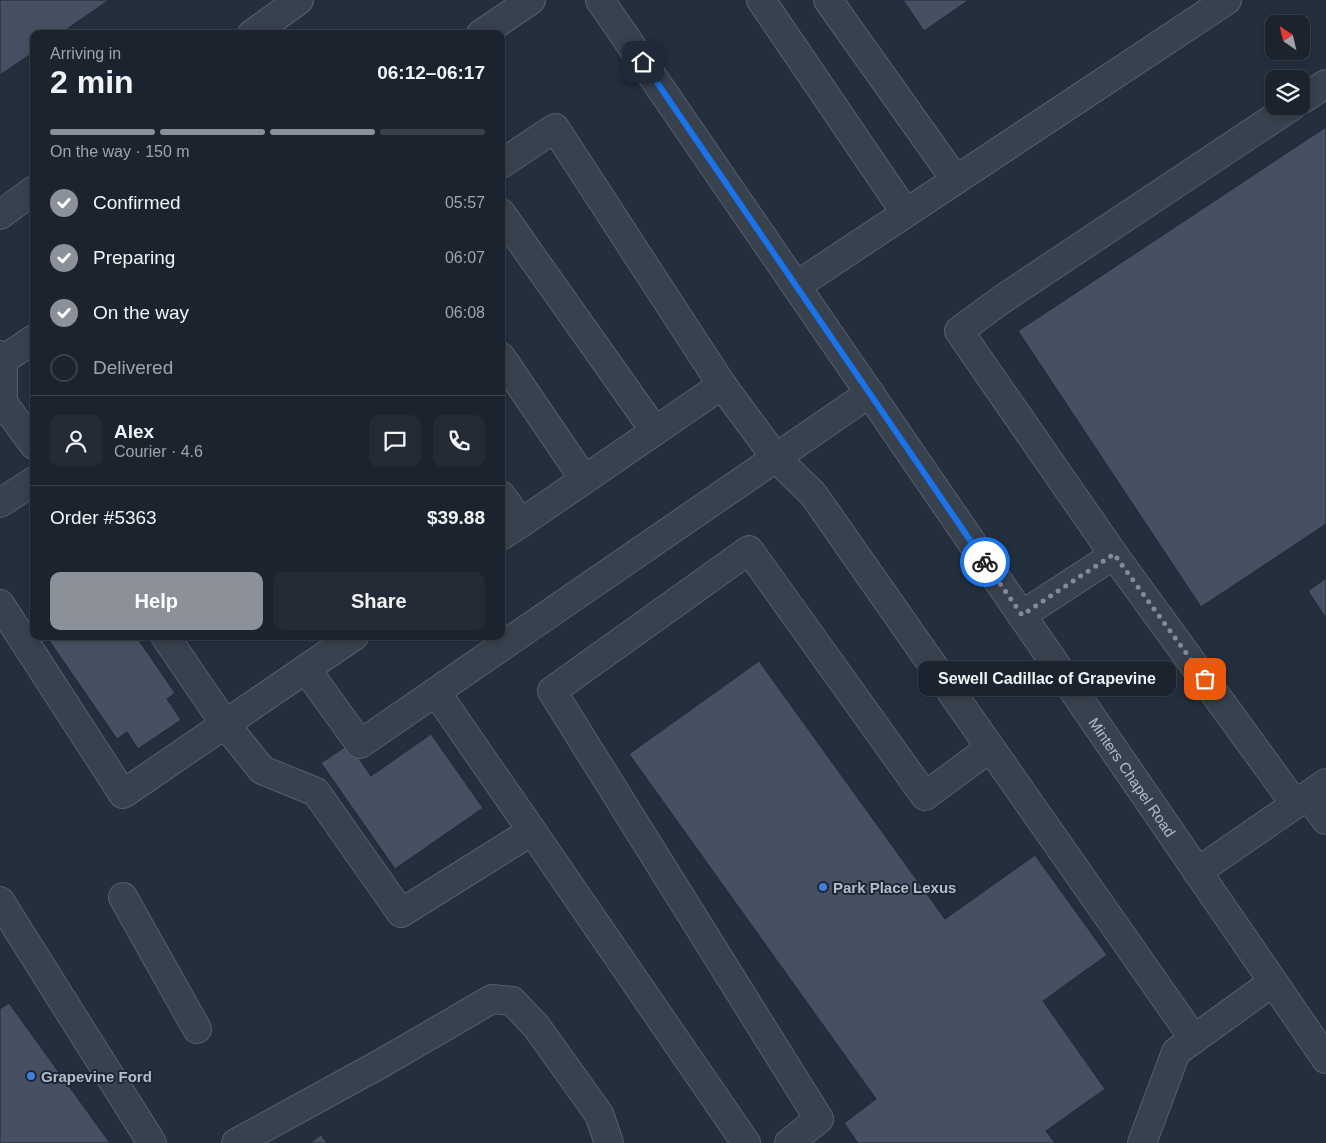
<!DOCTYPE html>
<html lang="en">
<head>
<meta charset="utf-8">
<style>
	body { margin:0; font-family:Arial,sans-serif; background:#242b36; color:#f1f3f6; height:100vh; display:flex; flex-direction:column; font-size:19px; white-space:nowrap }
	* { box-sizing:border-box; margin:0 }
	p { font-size:16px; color:#a0a4aa }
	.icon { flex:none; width:28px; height:28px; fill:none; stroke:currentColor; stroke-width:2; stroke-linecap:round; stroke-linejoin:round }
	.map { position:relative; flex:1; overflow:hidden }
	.side { position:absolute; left:30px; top:30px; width:475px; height:610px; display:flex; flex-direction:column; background:#1b232e; border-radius:10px; box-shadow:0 2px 8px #0003,0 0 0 1px #39404a }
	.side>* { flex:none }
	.needle { width:32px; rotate:325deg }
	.tools { position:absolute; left:1265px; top:15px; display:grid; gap:10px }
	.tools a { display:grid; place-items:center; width:45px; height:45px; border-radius:10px; background:#1b232e; box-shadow:0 2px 8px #0003,0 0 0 1px #39404a; font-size:25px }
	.pin { position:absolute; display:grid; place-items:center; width:42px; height:42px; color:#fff; margin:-21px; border-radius:10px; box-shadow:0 2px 8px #0006 }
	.courier { position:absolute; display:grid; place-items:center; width:50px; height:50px; margin:-25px; border:4px solid #1a73e8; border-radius:50%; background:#fff; color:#222; box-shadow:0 1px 6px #0007 }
	.bubble { position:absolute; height:35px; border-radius:10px; background:#1b232e; box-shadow:0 2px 8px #0003,0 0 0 1px #39404a; font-size:16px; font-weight:700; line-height:35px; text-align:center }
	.head em { font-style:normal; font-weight:700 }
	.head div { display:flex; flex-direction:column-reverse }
	.head { display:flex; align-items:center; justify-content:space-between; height:85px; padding:0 20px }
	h1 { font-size:32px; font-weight:700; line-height:38px }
	.bar { display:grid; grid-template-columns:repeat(4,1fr); gap:8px 5px; align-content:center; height:60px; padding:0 20px }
	.bar i { height:6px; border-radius:4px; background:#39404a }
	.bar .current { background:#8c9099 }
	.bar p { grid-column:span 4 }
	.line { display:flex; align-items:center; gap:12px; padding:0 20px; border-top:1px solid #39404a }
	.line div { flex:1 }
	.round { display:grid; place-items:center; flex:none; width:52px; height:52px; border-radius:10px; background:#242b36 }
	ol { padding:0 20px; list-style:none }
	li { display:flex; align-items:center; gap:15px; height:55px }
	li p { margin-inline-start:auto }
	li .icon { padding:5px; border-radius:50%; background:#8c9099; color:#fff; stroke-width:4 }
	li:last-child { color:#a0a4aa }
	li i { width:28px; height:28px; border:2px solid #39404a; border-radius:50% }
	.primary-button { display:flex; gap:10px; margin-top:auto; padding:10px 20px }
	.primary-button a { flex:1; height:58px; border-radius:10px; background:#8c9099; color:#fff; font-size:20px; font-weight:700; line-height:58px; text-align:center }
	.primary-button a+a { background:#242b36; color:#f1f3f6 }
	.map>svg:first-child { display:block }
</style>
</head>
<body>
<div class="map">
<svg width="1326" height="1143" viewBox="0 0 1326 1143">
	<rect width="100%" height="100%" fill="#242f3e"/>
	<!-- building -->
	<path fill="#455162" stroke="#1f2835" d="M0,0H109L60,34H34V52L0,75Z
		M903,0H969L924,31Z
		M1326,127V524L1201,607L1018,331Z
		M1326,578V618L1308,591Z
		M46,636H136L175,693L167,699L181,720L138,749L127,732L117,739Z
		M759,661L945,919L1035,855L1107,955L1043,1001L1105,1089L1046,1131L1055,1143H858L844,1123L876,1099L629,754Z
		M431,734L483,808L395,869L321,763L349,744L371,776Z
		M9,1003L110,1143H0V1009Z
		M321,1135L327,1143H310Z"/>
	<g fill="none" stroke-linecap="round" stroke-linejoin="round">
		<!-- minor casing -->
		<g stroke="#565f6c" stroke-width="30">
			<g id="minor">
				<path id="s1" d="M600,0L1326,1059"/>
				<path d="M761,0L905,212"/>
				<path d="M828,0L955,179"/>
				<path d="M252,34L299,0"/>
				<path d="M481,34L531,0"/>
				<path d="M1301,100L1326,84"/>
				<path d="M1292,106L1001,300L959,331L1114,555L1295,804"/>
				<path d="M501,164L555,128L722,385L521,523"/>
				<path d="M501,213L655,431"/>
				<path d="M0,215L34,190"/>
				<path d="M796,286L1227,0"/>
				<path d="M0,355L3,360V403L34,445"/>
				<path d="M501,357L584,479"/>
				<path d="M0,362L34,339"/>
				<path d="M722,385L776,458L813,494L1194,1039"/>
				<path d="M501,495L521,523L501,536"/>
				<path d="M0,503L34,481"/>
				<path d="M0,604L123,794L354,636"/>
				<path d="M1022,615L1114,555"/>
				<path d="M165,636L225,724L262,770L316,792L401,913L532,831L436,692"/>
				<path d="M306,669L360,744L870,393"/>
				<path d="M1308,796L1326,820"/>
				<path d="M532,831L746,1143"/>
				<path d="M1197,872L1326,783"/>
				<path d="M123,897L197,1029"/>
				<path d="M0,901L152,1143"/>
				<path d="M236,1143L382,1063L492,999L512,1001L536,1026L599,1114L609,1143"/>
				<path d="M789,1143L819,1119L552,691L749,550L925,796L990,748"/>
				<path d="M1142,1143L1176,1052L1273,982"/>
			</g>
		</g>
		<!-- minor -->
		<use href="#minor" stroke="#38414e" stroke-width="28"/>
	</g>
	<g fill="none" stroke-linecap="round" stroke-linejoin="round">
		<!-- done -->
		<path stroke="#828b98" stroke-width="5" stroke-dasharray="0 9" d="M985,562L1022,615L1114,554L1205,679"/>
		<!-- route -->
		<path stroke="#1a73e8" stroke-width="6" d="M643,62L985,562"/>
	</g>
	<!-- markers -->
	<g fill="#3f7fe0" stroke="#1d2633" stroke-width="2">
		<circle cx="823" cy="887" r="5"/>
		<circle cx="31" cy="1076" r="5"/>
	</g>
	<g text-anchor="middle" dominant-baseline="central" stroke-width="4" stroke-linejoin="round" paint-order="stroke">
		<!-- street labels -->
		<g font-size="15" fill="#b4bcc9" stroke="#1d2633">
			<text stroke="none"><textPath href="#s1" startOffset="942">Minters Chapel Road</textPath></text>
		</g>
		<!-- poi labels -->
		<g font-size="15" font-weight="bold" fill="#b4bcc9" stroke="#1d2633" text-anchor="start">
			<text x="833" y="887">Park Place Lexus</text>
			<text x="41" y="1076">Grapevine Ford</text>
		</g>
	</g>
</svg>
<div class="tools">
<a><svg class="needle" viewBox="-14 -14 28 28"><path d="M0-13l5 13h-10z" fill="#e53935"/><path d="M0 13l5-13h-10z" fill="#a0a4aa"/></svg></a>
<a><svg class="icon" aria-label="layers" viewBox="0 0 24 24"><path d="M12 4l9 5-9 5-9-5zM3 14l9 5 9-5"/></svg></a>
</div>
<div class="pin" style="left:1205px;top:679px;background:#ea580c"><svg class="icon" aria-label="bag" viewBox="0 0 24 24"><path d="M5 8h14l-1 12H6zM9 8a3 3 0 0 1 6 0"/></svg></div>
<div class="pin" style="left:643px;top:62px;background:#1f2937"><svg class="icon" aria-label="home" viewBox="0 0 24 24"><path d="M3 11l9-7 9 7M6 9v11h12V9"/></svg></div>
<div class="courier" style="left:985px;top:562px"><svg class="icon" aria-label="bike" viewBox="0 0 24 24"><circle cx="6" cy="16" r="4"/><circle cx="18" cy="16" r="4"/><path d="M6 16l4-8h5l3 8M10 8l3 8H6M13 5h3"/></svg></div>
<div class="bubble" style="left:918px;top:661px;width:258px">Sewell Cadillac of Grapevine</div>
<section class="side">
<div class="head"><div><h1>2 min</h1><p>Arriving in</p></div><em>06:12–06:17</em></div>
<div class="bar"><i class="current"></i><i class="current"></i><i class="current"></i><i></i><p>On the way · 150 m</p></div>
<ol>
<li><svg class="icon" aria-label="check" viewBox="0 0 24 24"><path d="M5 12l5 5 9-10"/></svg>Confirmed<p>05:57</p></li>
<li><svg class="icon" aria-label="check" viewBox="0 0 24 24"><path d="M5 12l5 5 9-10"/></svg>Preparing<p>06:07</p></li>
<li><svg class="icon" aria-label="check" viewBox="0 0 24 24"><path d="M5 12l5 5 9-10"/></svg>On the way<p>06:08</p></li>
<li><i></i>Delivered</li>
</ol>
<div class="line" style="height:90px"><a class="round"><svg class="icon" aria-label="person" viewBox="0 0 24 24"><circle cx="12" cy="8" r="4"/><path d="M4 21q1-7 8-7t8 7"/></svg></a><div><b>Alex</b><p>Courier · 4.6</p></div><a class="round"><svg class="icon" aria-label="chat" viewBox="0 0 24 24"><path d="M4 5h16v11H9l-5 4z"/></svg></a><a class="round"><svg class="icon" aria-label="phone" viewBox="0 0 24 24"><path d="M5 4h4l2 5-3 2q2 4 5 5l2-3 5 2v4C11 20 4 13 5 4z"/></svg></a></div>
<div class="line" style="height:65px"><div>Order #5363</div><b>$39.88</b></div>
<div class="primary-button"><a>Help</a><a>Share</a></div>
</section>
</div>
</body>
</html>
